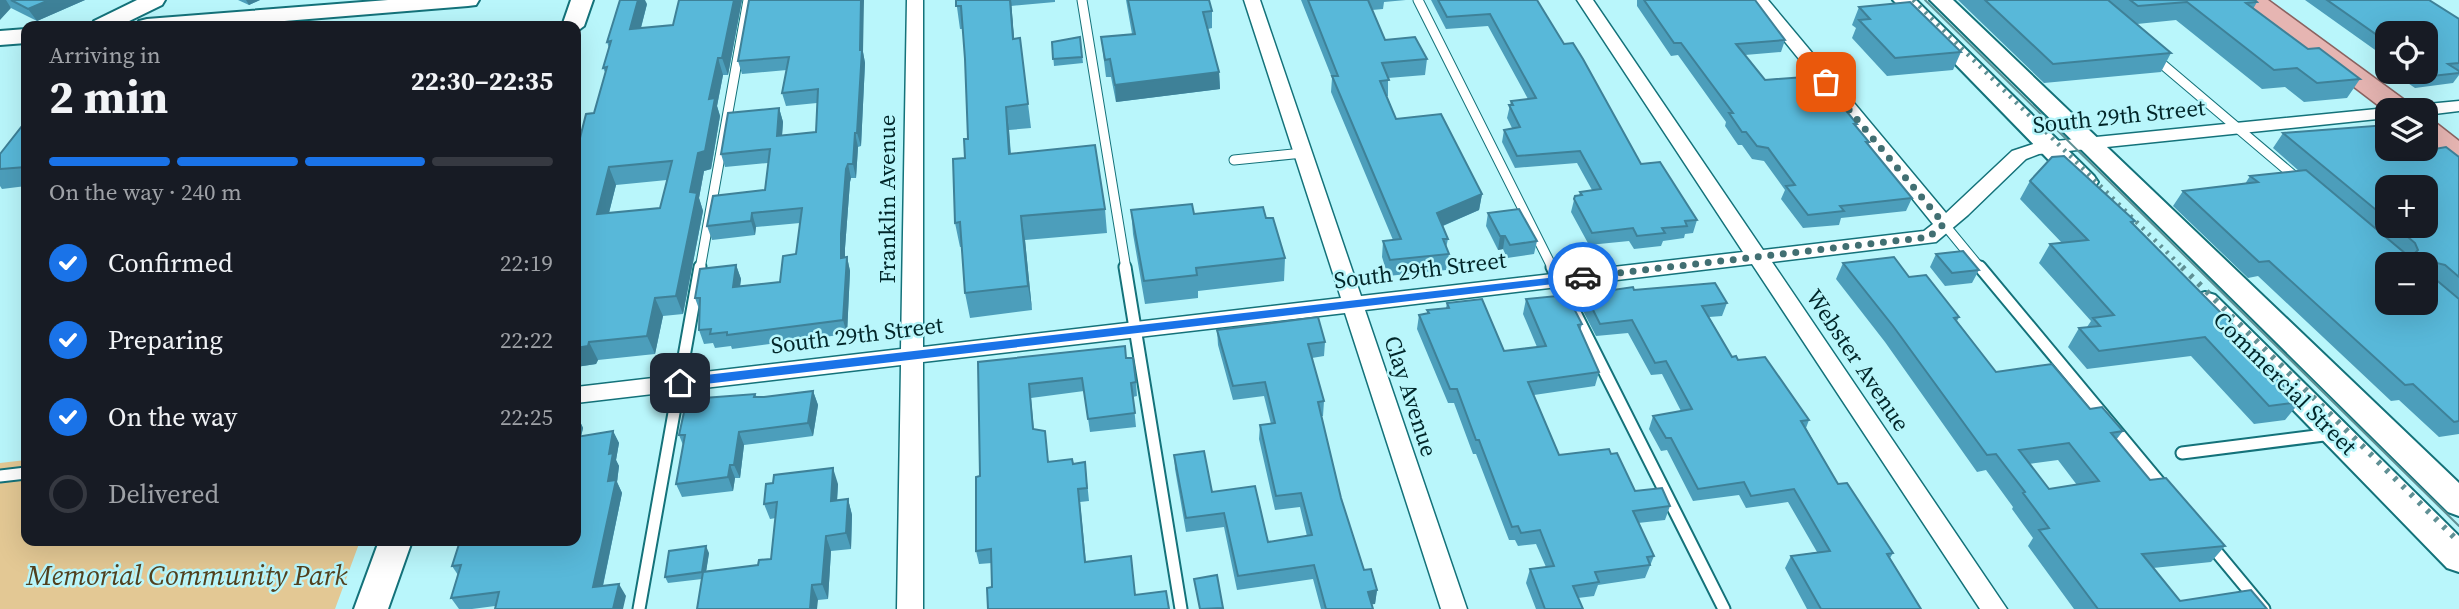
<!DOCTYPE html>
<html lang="en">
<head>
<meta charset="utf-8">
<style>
	body { margin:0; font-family:"Source Serif 4",serif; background:#242831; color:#f1f3f6; height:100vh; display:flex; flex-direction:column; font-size:26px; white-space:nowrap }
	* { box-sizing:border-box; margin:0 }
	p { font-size:23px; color:#9ea1a6 }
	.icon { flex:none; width:38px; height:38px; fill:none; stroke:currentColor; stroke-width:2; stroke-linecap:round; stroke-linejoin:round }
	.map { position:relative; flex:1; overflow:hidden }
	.drawer { position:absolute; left:21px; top:21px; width:560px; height:525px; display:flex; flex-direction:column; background:#171b24; border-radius:14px; box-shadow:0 7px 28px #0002 }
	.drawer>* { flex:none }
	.buttons { position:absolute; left:2375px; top:21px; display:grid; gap:14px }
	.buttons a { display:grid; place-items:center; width:63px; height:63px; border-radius:14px; background:#171b24; box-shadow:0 7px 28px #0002; font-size:35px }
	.pin { position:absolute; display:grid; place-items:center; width:60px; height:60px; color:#fff; margin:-30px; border-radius:14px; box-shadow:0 4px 10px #0006 }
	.courier { position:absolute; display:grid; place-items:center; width:70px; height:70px; margin:-35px; border:5px solid #1a73e8; border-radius:50%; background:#fff; color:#222; box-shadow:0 2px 9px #0007 }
	.head em { font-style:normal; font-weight:700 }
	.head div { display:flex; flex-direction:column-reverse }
	.head { display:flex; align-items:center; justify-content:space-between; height:119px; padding:0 28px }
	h1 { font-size:46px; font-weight:700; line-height:52px }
	.bar { display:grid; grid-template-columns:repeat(4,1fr); gap:10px 7px; align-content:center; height:84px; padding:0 28px }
	.bar i { height:9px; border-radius:5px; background:#363941 }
	.bar .current { background:#1a73e8 }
	.bar p { grid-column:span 4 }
	ol { padding:0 28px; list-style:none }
	li { display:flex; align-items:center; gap:21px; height:77px }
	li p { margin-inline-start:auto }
	li .icon { padding:7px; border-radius:50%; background:#1a73e8; color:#fff; stroke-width:4 }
	li:last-child { color:#9ea1a6 }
	li i { width:38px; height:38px; border:4px solid #363941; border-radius:50% }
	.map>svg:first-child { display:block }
</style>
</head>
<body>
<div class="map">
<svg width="2459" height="609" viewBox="0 0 2459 609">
	<rect width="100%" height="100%" fill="#b9f6fb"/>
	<!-- green -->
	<path fill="#e3c894" d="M26,460V541H360L335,609H0V463Z"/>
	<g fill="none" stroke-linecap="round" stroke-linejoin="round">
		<!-- lane-far1 casing -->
		<g stroke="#14727a" stroke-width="11">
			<path id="lane-far1" d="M1082,0L1126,269
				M1418,0L1553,269
				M2155,58L2300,181
				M1234,160L1303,153
				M1944,224L1981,269
				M700,269L748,0"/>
		</g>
		<!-- lane casing -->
		<g stroke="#14727a" stroke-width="15">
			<path id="lane" d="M1125,267L1181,609
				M1552,267L1724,609
				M1980,267L2164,488
				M2182,453L2332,434
				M0,476L26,473
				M2210,544L2264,609
				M639,609L700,267"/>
		</g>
		<!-- street casing -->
		<g stroke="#14727a" stroke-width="3">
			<path id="street" d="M907,0H923V347L1341,298L1244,0H1260L1361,296L1743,252L1577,0H1593L1763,250L1924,231L1933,224L1751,0H1768L1946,213L2012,151L2036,143L2387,108L2394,110H2387V118L2039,154L2026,159L1968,215L1936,242L1772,262L2007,609H1980L1752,264L1365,310L1467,609H1441L1345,313L923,362V609H897L901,365L576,403V387L901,349Z
				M2459,101V111L2426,115V110H2408L2417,105Z"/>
		</g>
		<!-- secondary casing -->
		<g stroke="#14727a" stroke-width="4">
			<path id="secondary" d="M137,0H165L162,5L119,26H91L94,21Z
				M388,0H479L476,5L468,6L225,26H136L139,21L147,19Z
				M571,0H593L584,26L576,32V26H562Z
				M1893,0H1916L2094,176L2098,182L2094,188L2085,190L2076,188Z
				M1930,0H1953L2459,483V516L2448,512Z
				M26,29V43L0,45V31Z
				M2205,292L2215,295L2459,536V572L2447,568L2195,309L2191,302L2195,295Z
				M379,541H412L388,609H354Z"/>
		</g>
		<!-- primary casing -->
		<g stroke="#8b6361" stroke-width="3">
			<path id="primary" d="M2240,0H2268L2410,104L2414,110L2387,112Z
				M2426,121L2436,123L2459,141V163L2449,160L2426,142Z"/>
		</g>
		<!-- lane-far1 -->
		<use href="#lane-far1" stroke="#fff" stroke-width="9"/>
		<!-- lane -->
		<use href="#lane" stroke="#fff" stroke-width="11"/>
		<!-- street -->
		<use href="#street" fill="#fff" fill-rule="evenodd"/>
		<!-- secondary -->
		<use href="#secondary" fill="#fff" fill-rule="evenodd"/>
		<!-- primary -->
		<use href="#primary" fill="#e6b5b2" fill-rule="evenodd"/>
		<!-- tram -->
		<path stroke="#5f9094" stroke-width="2" d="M1925,0L2459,526"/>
		<!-- rail-far1 -->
		<path stroke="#5f9094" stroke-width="4.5" stroke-dasharray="2.5 6" stroke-linecap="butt" d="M1913,0L2184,269"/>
		<!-- rail -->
		<path stroke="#5f9094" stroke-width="6" stroke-dasharray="3.5 8" stroke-linecap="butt" d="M2182,267L2459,542"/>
	</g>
	<!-- wall -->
	<path fill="#4c9ebb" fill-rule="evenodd" d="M0,0H85L37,21L11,8Z
		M238,0H260L249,5Z
		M679,0H742L728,75H723L717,106L720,116L711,169L704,171L699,198L703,211L683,314L663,316L655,354L598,360L596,364L576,367L594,113L606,74L603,68L609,48L607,42L647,4L641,28L673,25ZM667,180L660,208L609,213L616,185Z
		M956,0H1055V2L1011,6L1014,39L1020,38L1031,128L1009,130L1011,154L1105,209L1107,233L1025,240L1032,310L970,318L965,293L962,247H960L955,223L968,139L965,59L963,29H960Z
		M1126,0H1209L1212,11V28L1208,29L1219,72L1220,89L1116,102L1111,77H1106L1101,37L1132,34Z
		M1301,0H1406L1384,2L1383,9L1372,10L1385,40L1427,59L1425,75L1388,78V96H1387L1396,119L1482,194L1479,210L1443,226L1448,239L1446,248L1449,254L1446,270L1388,276L1382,257L1383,241L1393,240L1331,92L1332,78Z
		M1431,0H1537L1564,44L1641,164L1697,220L1693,233L1685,234L1684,238L1663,241L1661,246L1634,249L1629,241L1589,245L1571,212L1575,196H1579L1580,192L1592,190L1577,163L1515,168L1502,142L1504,130L1512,128L1507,118L1511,101L1528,99L1488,26L1446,29Z
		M1637,0H1755L1785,40L1781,52L1745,55L1765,80L1857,124L1856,127L1869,142L1868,145L1912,198L1906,211L1841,218L1839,225L1803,228L1781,199L1785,190L1764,161L1752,159L1742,145H1738L1725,126L1726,122L1678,55L1671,56L1637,6Z
		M1958,0H2255L2257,2L2253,9L2308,49L2360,79L2347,98L2304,102L2285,87L2262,89L2176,20L2137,24L2171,53L2161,72L2044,83Z
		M2305,0H2429L2459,19V75L2453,83L2415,88L2392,72H2426L2387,33V68L2380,63L2385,57Z
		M1859,7L1961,52L1953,70L1887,76L1852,38L1856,28L1852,25Z
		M1080,37L1083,63L1054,66L1052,42Z
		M863,52L865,63L861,146L858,147L856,178H851L850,182L845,248V257H847L850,271L847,334L732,349L731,346L715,348L713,343L704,344L699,330V309L695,298L736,265L741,279L740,286L780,282L796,254L800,223L756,227L755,235L712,240L707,226L765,190L768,163L725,167L721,154L779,108L783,122L782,135L816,132L817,103L786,106L782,93L787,70L742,74L738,61Z
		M26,121V186L2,189L0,186V154Z
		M2283,133L2435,149L2459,157V434L2439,437L2399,400L2391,401L2258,276L2248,278L2173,206L2183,191L2245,184L2250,176L2299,171L2273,148ZM2387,187L2426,226H2387Z
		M2030,181L2135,221L2133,224L2235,327L2230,332L2300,402L2285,420L2254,424L2191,356L2087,369L2068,347L2079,328L2087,327L2091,321L2039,263L2050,244L2062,243L2020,199Z
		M1131,210L1266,218L1285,258L1284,281L1198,291V298L1145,304L1133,234Z
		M1488,213L1537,241L1534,254L1507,258L1503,249L1498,250L1486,226Z
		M1936,254L1979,270L1972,283L1945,286L1930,267Z
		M1843,263L1909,277L1959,317L1957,321L1996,372L2090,409L2123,431L2116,440L2150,480L2225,546L2211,562L2153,568L2180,601L2267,609H2074L2028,546L2033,538L2012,509L2013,507L1986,470L1977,472L1885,342L1836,279ZM2058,460L2077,485L2049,489L2029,464Z
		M1634,290L1727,303L1722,316L1709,317L1732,357L1738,360L1809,420L1806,428L1838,484L1893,553L1890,558L1921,609H1807L1785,568L1791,556L1817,552L1788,502L1746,508L1739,495L1693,501L1667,450L1661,451L1649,429L1653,416L1681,411L1662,374L1651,375L1628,333L1596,336L1581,307L1585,294Z
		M1526,299L1582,324L1580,331L1599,372L1595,386L1534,395L1559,455L1611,454L1635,491L1670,506L1665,520L1638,523L1654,556L1645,578L1598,585L1594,596L1578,598L1583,609H1536L1526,583L1530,569L1546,567L1536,544L1518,546L1515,540H1509L1476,454H1473L1454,403H1448L1417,329L1419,315L1427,314V310L1446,308L1447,303L1504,351L1537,347L1523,314Z
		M1217,330L1325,342L1324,356L1312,358L1324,401L1323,416H1321L1341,498L1364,570L1377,590L1375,604H1371L1373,609H1321L1313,579L1237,590L1224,527L1186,532L1175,469L1174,455L1212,492L1268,542L1307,536L1300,507L1275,510L1259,439L1260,425L1271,424L1264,396L1233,400L1218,345Z
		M1126,358L1136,382L1137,396L1133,397L1136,427L1090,432L1084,391L1031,398L1034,430L1049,462L1073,464L1085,462L1089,501L1080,502L1086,562L1135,595L1169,609L992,587V563L979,564L976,551L980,476L978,362Z
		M813,391L818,405L813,436L744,445L740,478H735L733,491L682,497L676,484L683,445L679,435L755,394L757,397H764Z
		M577,415L583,428L581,436L613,431L619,443L616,460L619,466L617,482L622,493L603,586L626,596L495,606L472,609H459L451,598L458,575L452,566Z
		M838,484L837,501L848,499L852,515L851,549L831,551L828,599L818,600L702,579L668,583L665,577L709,553L706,571L758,565L771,559L776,518L770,519L764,504Z"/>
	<!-- shaded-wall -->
	<path fill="#3e8198" d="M0,0H6L11,8L0,20Z
		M49,0H85L37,21L28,9Z
		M246,0H260L249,5Z
		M638,0H645L647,4L636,46L630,29Z
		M734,0H742L728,75L722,58Z
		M861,0H864L863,52L865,63L861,146L857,133Z
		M1010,0H1011L1016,62L1013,39Z
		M718,58L723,75L717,106L720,116L711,169L704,171L699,198L703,211L683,314L676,296L690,192Z
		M1219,72L1220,89L1116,102L1115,85Z
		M1006,107L1009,130L1012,178L1009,154Z
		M779,108L783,122L781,150L777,136Z
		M855,133L858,147L856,178L853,164Z
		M848,164L851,178L850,182L845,248V271L841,258V234L846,169Z
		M609,167L616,185L604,232L597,214Z
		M1482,194L1479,210L1435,229L1437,213Z
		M752,213L756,227L755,235L751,221Z
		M1021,216L1025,240L1032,310L1028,286Z
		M1500,236H1505L1503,249L1498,250Z
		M847,257L850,271L847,334L843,320Z
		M736,265L741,279L738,301L733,287Z
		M655,298L663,316L655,354L647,336Z
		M589,342L598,360L596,364L576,367V348Z
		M813,391L818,405L813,436L808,423Z
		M577,415L583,428L578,450L576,446Z
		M613,431L619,443L616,460L619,466L617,482L622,493L600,599L593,587L608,481L609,454Z
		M739,432L744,445L740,478L734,465Z
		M730,465L735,478L733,491L728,477Z
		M833,468L838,484L836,517L831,501Z
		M848,499L852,515L851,549L846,533Z
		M826,536L831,551L828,599L822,584Z
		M706,546L709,553L705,579L702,572Z
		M619,584L626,596L623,609H613Z
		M812,585L818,600L817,609H810Z
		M1377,590L1375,604L1366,605L1368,592Z"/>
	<!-- building -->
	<path fill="#58b8d9" stroke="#3e8198" stroke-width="2" fill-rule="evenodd" d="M11,0H49L28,9Z
		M620,0H638L630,29L673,25L679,0H734L722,58H718L709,99L715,98L705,151L698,153L690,192L697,193L676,296L655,298L647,336L589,342L588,346L576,348V154L586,114L594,113L607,67L603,68L611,41L607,42ZM672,161L660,208L597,214L609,167Z
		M749,0H861L860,50H862L857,133H855L853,164H848L846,169L841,234V258L847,257L843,320L727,335V332L710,334L711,329L699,330L700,298H695L700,269L736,265L733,287L780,282L783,256L796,254L802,208L752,213L751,221L707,226L713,196L765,190L770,149L721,154L728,113L779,108L777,136L816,132L818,89L782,93L789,57L738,61Z
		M956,0H1010L1013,39L1020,38L1028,104L1006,107L1009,154L1095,145L1105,209L1021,216L1028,286L965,293L960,222L955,223L953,159L965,158L964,139H968L965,59L961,6H956Z
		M1128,0H1209L1212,11L1203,12L1219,72L1115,85L1110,59L1105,60L1101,37L1135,34Z
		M1308,0H1368L1385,40L1415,37L1427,59L1382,63L1389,80L1380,81L1396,119L1441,114L1482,194L1437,213L1448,239H1443L1449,254L1390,260L1383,241L1401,239L1332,76H1338Z
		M1438,0H1537L1564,44L1573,43L1583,59L1641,164L1660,162L1697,220L1685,221L1687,226L1662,228L1665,233L1637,236L1633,228L1592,233L1574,199L1575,196L1582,195L1580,192L1601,189L1580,151L1517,156L1504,130L1520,127L1509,105H1513L1511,101L1536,98L1490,14L1447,17Z
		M1644,0H1755L1785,40L1736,44L1765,80L1818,76L1857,124H1854L1869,142H1866L1912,198L1840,206L1844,211L1808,215L1786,186L1795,185L1768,148L1757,146L1746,132H1742L1729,113H1733L1681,43H1674Z
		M1985,0H2108L2171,53L2053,64Z
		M2130,0H2255L2257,2L2246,3L2308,49L2319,48L2360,79L2317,83L2297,68L2274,70L2187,2L2138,6Z
		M2327,0H2429L2459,19V63L2448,64L2459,71V73L2423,77L2416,72H2426V33H2387V42Z
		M1910,2L1961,52L1895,58L1859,20L1870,19L1859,7Z
		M1080,37L1082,57L1053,59L1052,42Z
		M26,121V167L0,169V154Z
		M2387,125V149H2426V141L2435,149L2446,147L2459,157V277L2445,265L2437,263L2433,266L2434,278L2459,299V421L2454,422L2413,384L2405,385L2269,261L2259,262L2183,191L2258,182L2250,176L2306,170L2406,254L2413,255L2418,250L2415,243L2395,226H2426V187H2387V219L2283,133ZM2387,264H2426V303H2387Z
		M2064,156L2135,221L2131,222L2235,327L2226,328L2300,402L2269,406L2205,337L2099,351L2079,328L2100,326L2093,318L2114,315L2050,244L2088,240L2030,181L2052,157Z
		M1192,204L1194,214L1263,207L1266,218H1273L1285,258L1196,268L1197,275L1144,281L1131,210Z
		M1519,209L1537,241L1510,245L1505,236H1500L1488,213Z
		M1963,251L1979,270L1952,273L1936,254Z
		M1894,257L1909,277L1926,275L1959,317L1954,318L1996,372L2052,364L2090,409L2102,407L2123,431L2111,433L2150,480L2166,478L2225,546L2142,554L2180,601L2251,590L2267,609H2098L2039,530L2049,528L2023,493L2025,492L1996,454L1987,455L1893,326L1843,263ZM2069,443L2099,481L2049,489L2019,450Z
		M1715,283L1727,303L1702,306L1732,357L1736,356L1738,360L1765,357L1809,420L1801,421L1838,484L1847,483L1893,553L1887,554L1921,609H1821L1791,556L1830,551L1794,489L1751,496L1744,482L1698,489L1671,438H1666L1653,416L1692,409L1666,361L1655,363L1632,320L1600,324L1585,294L1633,287L1634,290Z
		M1567,295L1582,324L1578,325L1599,372L1528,382L1559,455L1609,449L1611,454L1617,453L1635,491L1662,488L1670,506L1633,511L1654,556L1647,557L1650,565L1595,572L1599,582L1573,586L1583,609H1545L1530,569L1554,566L1540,530L1521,533L1518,526L1512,527L1479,440H1476L1457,389H1450L1419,315L1429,313L1427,310L1449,308L1447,303L1482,299L1504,351L1546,346L1526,299Z
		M1318,317L1325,342L1308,344L1324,401L1318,402L1341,498L1364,570L1371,569L1377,590L1368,592L1373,609H1326L1314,565L1238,576L1224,513L1186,518L1174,455L1204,451L1212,492L1255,486L1268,542L1312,535L1301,493L1276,496L1260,425L1275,423L1265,382L1233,386L1217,330Z
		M1125,346L1126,358H1133L1136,382L1131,383L1135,413L1088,419L1082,378L1029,384L1033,429L1045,431L1048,462L1072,459L1073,464L1085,462L1087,488L1078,489L1085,562L1131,556L1135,595L1166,591L1169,609H988L987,588L992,587L991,549L976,551V477L980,476L978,362Z
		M813,391L808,423L739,432L734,465H730L728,477L676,484L685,435H679L686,403H691V399L755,394L754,397H764Z
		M613,431L609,454L613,453L608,481L616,480L593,587L619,584L613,609H495L499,592L451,598L461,565L452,566L460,541H576V437Z
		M833,468L831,501L848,499L846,533L826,536L822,584L812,585L810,609H697L703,572L758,565L759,560L771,559L777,502L764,504L766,484L773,483L774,475Z
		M706,546L702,572L665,577L669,551Z
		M1217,575L1223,608L1200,609L1194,579Z"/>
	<!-- route -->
	<path fill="#1a73e8" d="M1583,274L1589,277L1587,280L680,387L674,383L680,378Z"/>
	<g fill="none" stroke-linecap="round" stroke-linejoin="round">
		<!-- done -->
		<path stroke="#416f72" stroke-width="7" stroke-dasharray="0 12.6" d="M1583,277L1929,237L1944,224L1826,82"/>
	</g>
	<g text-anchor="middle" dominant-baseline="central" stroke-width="5" stroke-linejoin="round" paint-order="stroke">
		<!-- street labels -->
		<g font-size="23" fill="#012629" stroke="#b9f6fb">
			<text transform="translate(2119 116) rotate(-6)">South 29th Street</text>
			<text transform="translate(887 199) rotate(-90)">Franklin Avenue</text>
			<text transform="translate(1420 270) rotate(-7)">South 29th Street</text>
			<text transform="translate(857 335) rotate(-7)">South 29th Street</text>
			<text transform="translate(1858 360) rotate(56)">Webster Avenue</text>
			<text transform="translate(2285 383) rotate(45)">Commercial Street</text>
			<text transform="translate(1411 396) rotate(72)">Clay Avenue</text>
		</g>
		<!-- near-park labels -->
		<g font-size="28" font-style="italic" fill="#52411e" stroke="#b9f6fb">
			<text x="187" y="575">Memorial Community Park</text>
		</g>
	</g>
</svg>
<div class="buttons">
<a><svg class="icon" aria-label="locate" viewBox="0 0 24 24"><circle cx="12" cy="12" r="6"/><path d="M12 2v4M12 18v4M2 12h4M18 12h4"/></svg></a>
<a><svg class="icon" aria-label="layers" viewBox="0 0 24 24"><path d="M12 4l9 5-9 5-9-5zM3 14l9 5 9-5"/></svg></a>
<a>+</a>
<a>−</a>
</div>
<div class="pin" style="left:1826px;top:82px;background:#ea580c"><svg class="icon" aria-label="bag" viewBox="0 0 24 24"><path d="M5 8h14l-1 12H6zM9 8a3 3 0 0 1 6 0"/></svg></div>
<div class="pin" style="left:680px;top:383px;background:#1f2937"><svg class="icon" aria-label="home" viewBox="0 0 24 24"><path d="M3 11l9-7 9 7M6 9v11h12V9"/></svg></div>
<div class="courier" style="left:1583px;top:277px"><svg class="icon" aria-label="car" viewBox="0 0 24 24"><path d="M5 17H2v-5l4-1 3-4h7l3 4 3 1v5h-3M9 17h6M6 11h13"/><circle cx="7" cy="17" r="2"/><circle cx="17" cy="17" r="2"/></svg></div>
<section class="drawer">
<div class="head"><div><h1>2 min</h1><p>Arriving in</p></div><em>22:30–22:35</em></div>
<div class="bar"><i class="current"></i><i class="current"></i><i class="current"></i><i></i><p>On the way · 240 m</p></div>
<ol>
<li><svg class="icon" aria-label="check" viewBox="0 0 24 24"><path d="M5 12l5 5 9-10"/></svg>Confirmed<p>22:19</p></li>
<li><svg class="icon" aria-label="check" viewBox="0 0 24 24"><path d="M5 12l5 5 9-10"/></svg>Preparing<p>22:22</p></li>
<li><svg class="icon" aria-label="check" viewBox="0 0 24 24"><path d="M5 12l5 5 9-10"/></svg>On the way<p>22:25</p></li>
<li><i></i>Delivered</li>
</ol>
</section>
</div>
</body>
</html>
